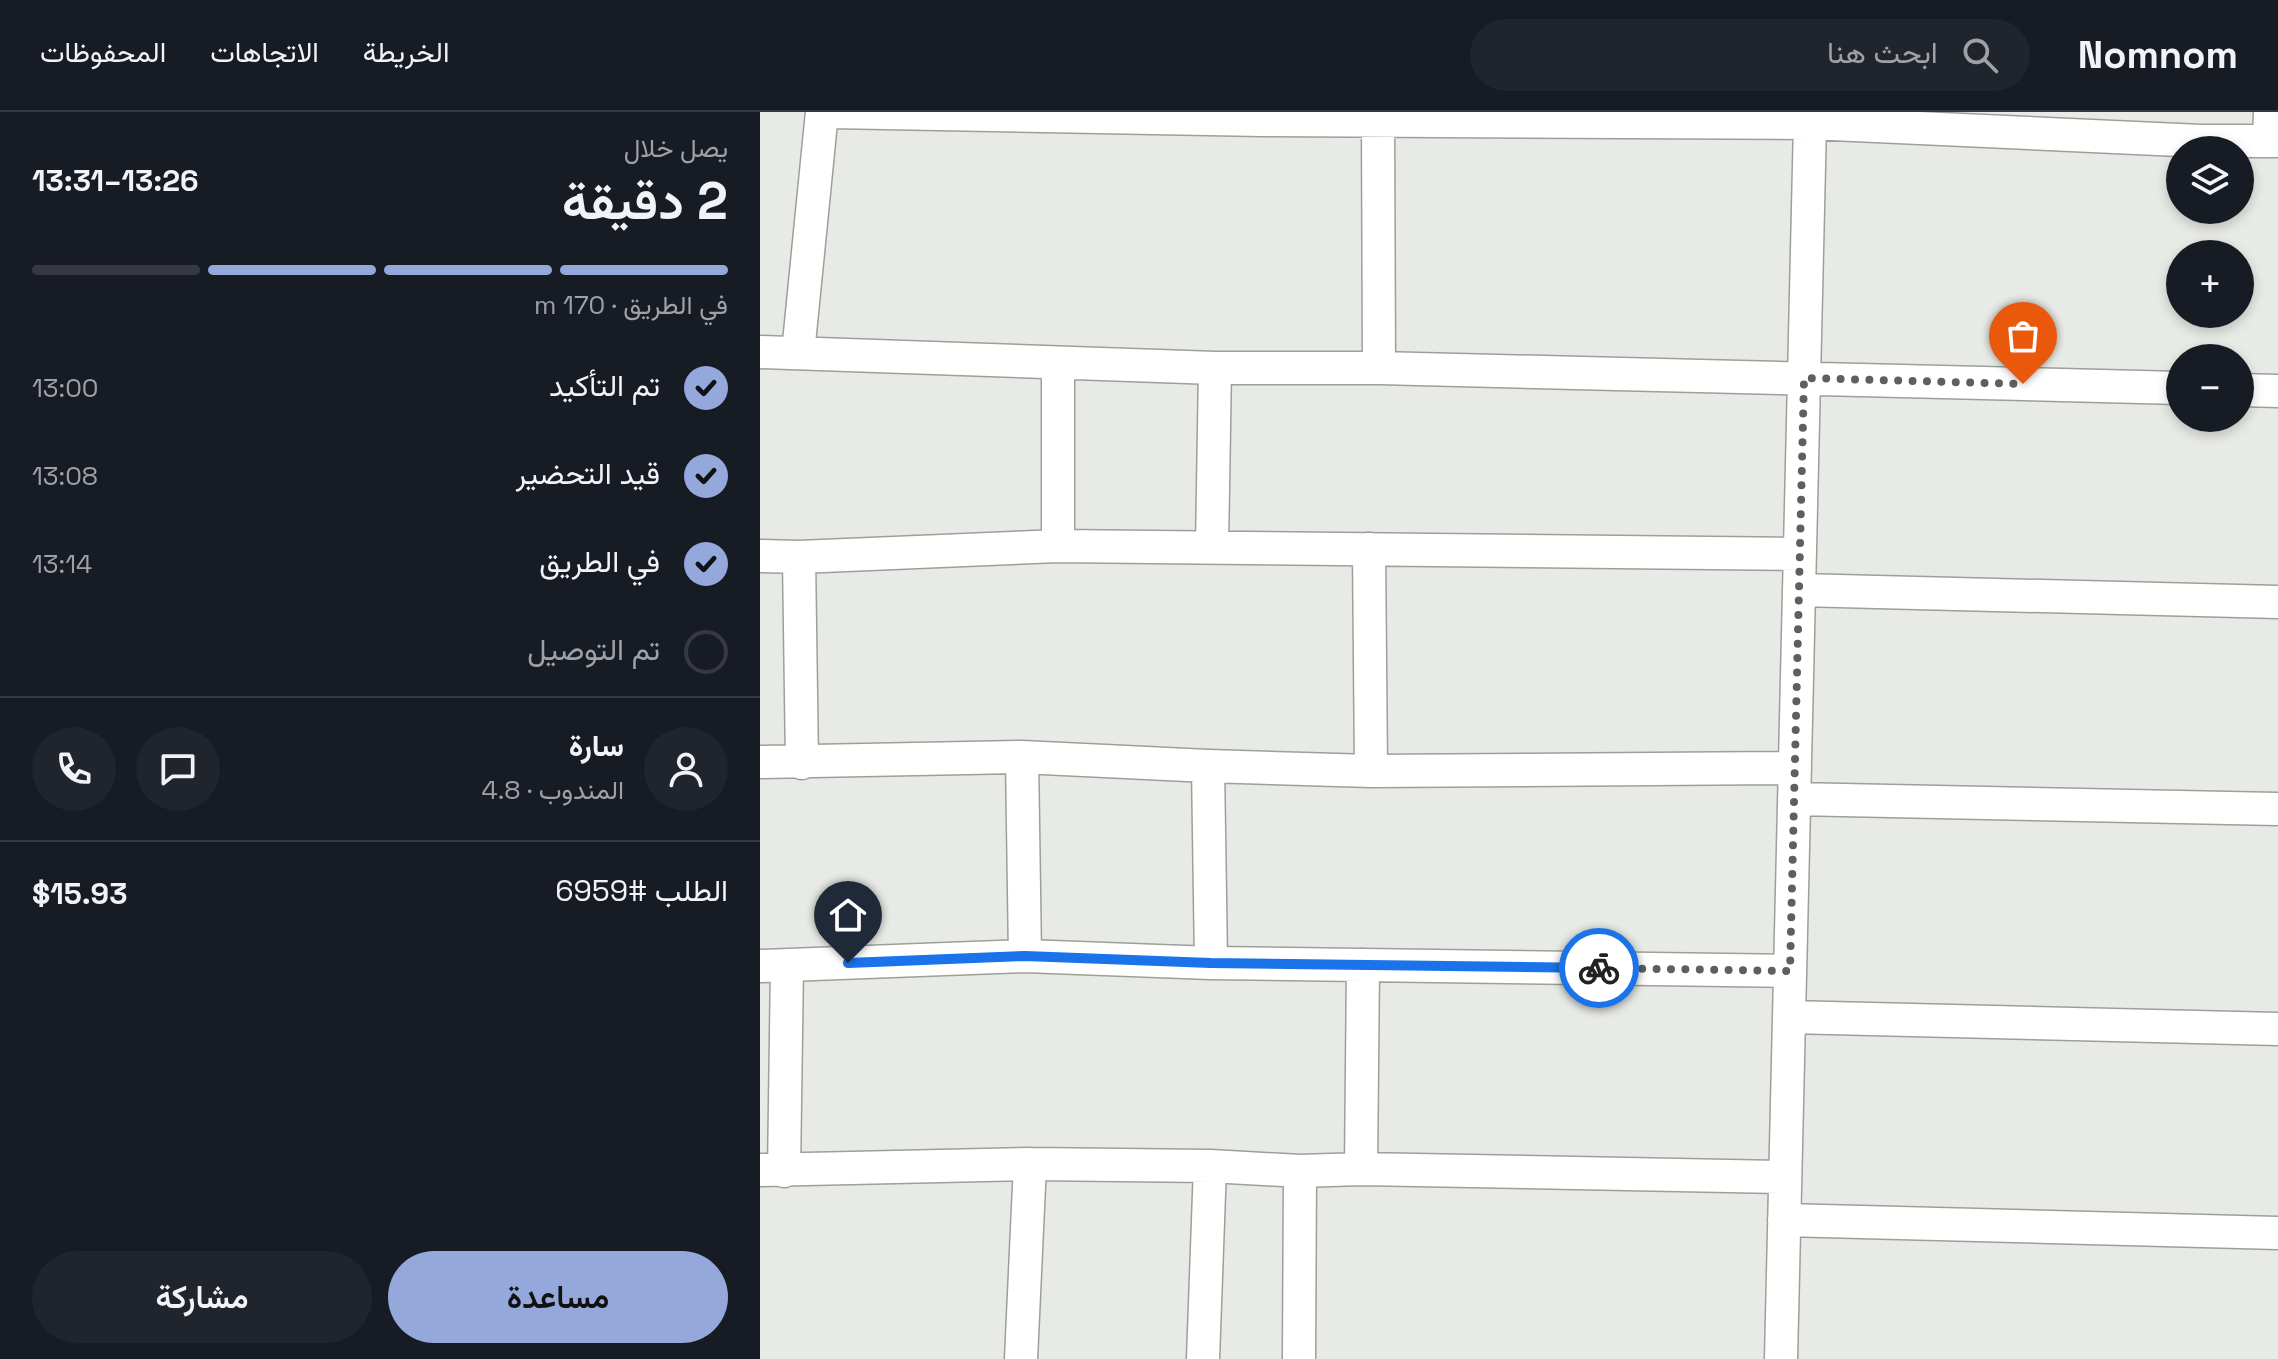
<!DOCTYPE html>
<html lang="ar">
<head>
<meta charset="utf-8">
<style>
	body { margin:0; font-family:"Space Grotesk",Vazirmatn,sans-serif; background:#20242c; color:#f1f3f6; direction:rtl; height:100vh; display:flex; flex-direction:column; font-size:30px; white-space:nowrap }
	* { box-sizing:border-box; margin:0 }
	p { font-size:26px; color:#9ea1a6 }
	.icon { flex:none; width:44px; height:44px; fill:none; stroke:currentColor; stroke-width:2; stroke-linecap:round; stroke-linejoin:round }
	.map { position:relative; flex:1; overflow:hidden; direction:ltr }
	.side { display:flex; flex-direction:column; background:#171b24; width:760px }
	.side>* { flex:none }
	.tools { position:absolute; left:1406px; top:24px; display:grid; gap:16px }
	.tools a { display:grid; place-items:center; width:88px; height:88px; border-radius:50%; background:#171b24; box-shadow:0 4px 12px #0003; font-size:40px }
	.pin { position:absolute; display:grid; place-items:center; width:68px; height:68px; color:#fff; margin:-82px -34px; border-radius:50% 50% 50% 0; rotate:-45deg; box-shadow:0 0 8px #0007 }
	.pin .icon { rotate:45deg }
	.courier { position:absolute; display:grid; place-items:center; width:80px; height:80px; margin:-40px; border:6px solid #1a73e8; border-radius:50%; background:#fff; color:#222; box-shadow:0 2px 10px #0007 }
	.summary em { font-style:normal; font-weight:600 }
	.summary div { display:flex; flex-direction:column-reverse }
	.summary { display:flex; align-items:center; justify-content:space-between; height:136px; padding:0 32px }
	h1 { font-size:52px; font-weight:600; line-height:60px }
	.bar { display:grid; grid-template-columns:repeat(4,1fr); gap:12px 8px; align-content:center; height:96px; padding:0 32px }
	.bar i { height:10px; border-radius:6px; background:#363941 }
	.bar .on { background:#94a8db }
	.bar p { grid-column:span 4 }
	.line { display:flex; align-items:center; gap:20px; padding:0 32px; border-top:2px solid #363941 }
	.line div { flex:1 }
	.round { display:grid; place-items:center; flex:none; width:84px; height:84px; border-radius:42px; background:#20242c }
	ol { padding:0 32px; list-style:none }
	li { display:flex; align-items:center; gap:24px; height:88px }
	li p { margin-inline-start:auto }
	li .icon { padding:8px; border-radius:50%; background:#94a8db; color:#111; stroke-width:4 }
	li:last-child { color:#9ea1a6 }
	li i { width:44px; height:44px; border:4px solid #363941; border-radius:50% }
	.button { display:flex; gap:16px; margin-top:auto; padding:16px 32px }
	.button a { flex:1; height:92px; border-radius:48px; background:#94a8db; color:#111; font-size:32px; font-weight:600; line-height:92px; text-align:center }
	.button a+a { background:#20242c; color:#f1f3f6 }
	header { display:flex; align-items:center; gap:48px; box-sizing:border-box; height:112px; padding:0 40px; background:#171b24; border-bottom:2px solid #363941 }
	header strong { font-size:38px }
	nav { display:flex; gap:44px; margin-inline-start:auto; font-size:28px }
	.search { width:560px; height:72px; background:#20242c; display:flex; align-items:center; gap:20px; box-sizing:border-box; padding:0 28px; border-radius:44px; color:#9ea1a6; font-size:30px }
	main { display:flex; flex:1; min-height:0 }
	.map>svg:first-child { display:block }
</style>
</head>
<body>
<header>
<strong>Nomnom</strong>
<div class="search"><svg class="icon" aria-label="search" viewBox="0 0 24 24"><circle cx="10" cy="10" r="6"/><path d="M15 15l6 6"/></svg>ابحث هنا</div>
<nav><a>الخريطة</a><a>الاتجاهات</a><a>المحفوظات</a></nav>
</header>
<main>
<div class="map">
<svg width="1518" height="1247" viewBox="0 0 1518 1247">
	<rect width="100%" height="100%" fill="#e8eae5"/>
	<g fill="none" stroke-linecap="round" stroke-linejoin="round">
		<!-- minor casing -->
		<g stroke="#9d9f9a" stroke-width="35">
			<path id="minor" d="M72,0L502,8L1050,11L1441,29H1518
				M618,8L619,256
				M1509,29L1510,0
				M0,240L455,256H619L1420,276
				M38,241L62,0
				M298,251V434
				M1480,278L1518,279
				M452,435L455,256
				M609,437L611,659
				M0,444L39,445L298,434L1040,442
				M39,445L42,651
				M1039,478L1518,490
				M262,645L265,844
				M0,650L262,645L448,654L611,659L1035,656
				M448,654L451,851
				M1034,687L1518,697
				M0,854L265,844L451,851L1030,859
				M1029,905L1518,917
				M601,1057L603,853
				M0,1058L270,1052L450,1054L540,1059L601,1057L1025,1065
				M24,1059L27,854
				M1024,1108L1518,1121
				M261,1247L270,1052
				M443,1247L450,1054
				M539,1247L540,1059
				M1021,1247L1050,11"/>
		</g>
		<!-- minor -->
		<use href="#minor" stroke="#fff" stroke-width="32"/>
	</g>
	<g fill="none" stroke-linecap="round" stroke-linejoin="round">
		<!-- done -->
		<path stroke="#5e605d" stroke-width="8" stroke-dasharray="0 14.4" d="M839,856L1030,859L1044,266L1263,272"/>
		<!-- route -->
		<path stroke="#1a73e8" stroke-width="10" d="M88,851L265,844L451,851L839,856"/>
	</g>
</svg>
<div class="tools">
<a><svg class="icon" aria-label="layers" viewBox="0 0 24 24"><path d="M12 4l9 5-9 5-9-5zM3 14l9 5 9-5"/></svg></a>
<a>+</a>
<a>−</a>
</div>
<div class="pin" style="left:1263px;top:272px;background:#ea580c"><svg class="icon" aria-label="bag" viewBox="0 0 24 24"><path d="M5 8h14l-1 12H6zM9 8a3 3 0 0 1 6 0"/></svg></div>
<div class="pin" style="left:88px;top:851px;background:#1f2937"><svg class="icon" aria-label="home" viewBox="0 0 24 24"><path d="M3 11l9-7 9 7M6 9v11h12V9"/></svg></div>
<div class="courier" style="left:839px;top:856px"><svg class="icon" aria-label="bike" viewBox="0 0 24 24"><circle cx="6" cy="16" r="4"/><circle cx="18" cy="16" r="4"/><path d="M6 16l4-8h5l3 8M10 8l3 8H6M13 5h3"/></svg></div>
</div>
<section class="side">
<div class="summary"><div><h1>2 دقيقة</h1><p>يصل خلال</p></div><em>13:26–13:31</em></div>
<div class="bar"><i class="on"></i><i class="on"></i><i class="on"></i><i></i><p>في الطريق · 170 m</p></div>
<ol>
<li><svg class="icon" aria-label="check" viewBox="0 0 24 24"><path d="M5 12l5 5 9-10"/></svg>تم التأكيد<p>13:00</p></li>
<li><svg class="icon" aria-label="check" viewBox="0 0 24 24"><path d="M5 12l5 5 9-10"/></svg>قيد التحضير<p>13:08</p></li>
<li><svg class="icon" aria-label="check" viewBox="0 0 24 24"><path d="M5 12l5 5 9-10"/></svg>في الطريق<p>13:14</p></li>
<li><i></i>تم التوصيل</li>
</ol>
<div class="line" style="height:144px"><a class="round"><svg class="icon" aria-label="person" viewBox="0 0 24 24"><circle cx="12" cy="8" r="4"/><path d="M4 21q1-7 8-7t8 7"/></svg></a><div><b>سارة</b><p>المندوب · 4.8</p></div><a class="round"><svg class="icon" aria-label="chat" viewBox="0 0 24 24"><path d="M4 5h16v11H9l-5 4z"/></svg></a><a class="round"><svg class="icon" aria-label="phone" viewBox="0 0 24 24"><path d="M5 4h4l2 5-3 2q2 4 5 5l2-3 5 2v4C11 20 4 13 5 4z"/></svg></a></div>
<div class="line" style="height:104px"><div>الطلب #6959</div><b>$15.93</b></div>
<div class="button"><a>مساعدة</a><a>مشاركة</a></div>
</section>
</main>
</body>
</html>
